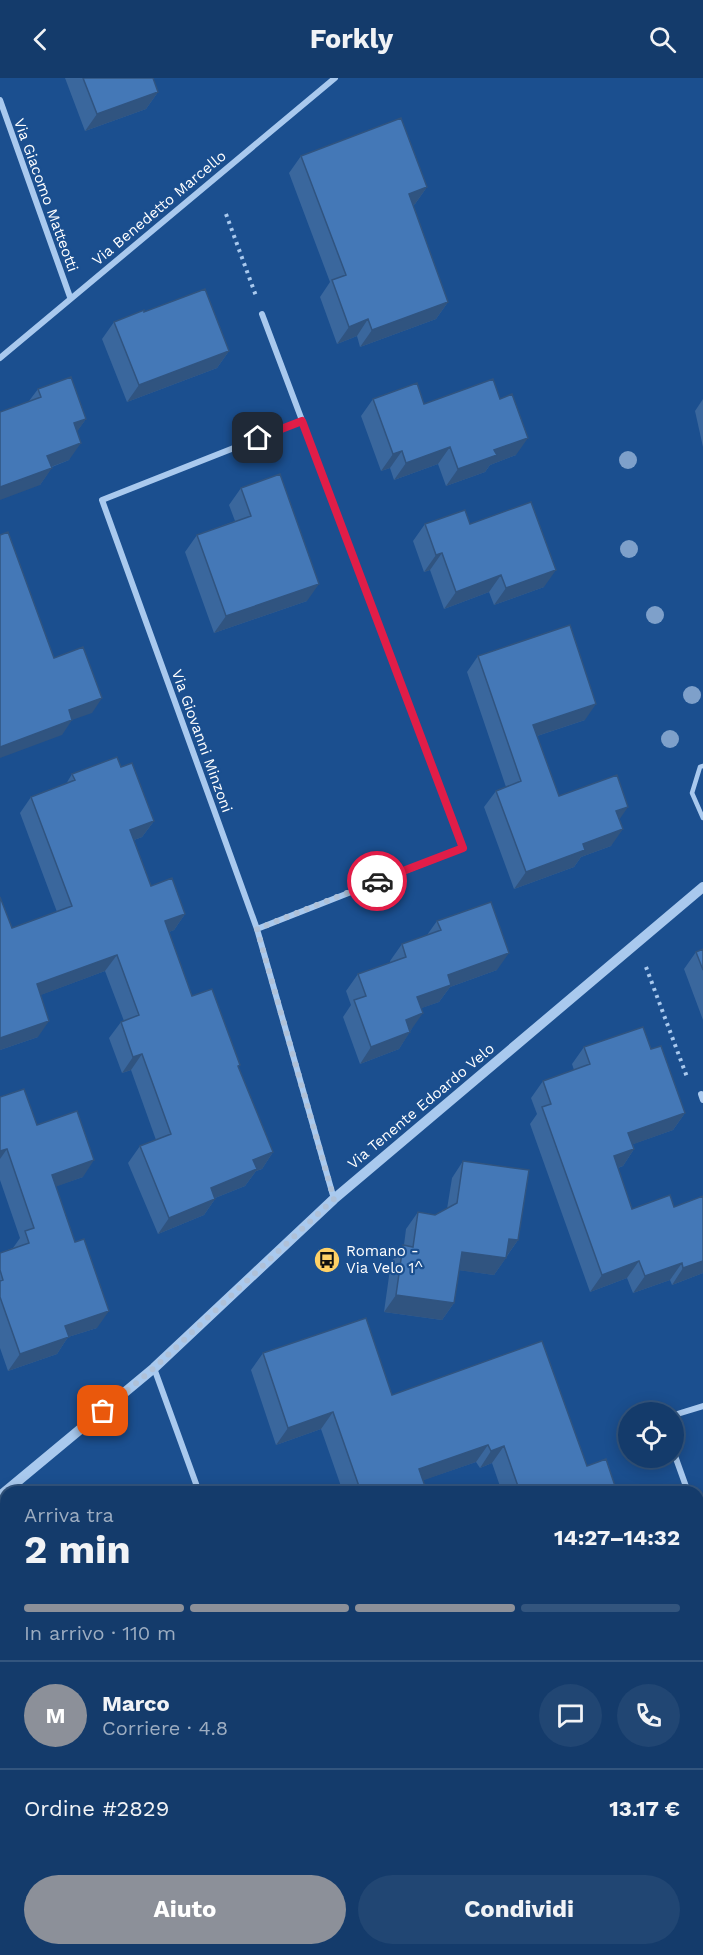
<!DOCTYPE html>
<html lang="it">
<head>
<meta charset="utf-8">
<style>
	body { margin:0; font-family:"Work Sans",sans-serif; background:#214673; color:#f1f3f6; height:100vh; display:flex; flex-direction:column; font-size:22px; white-space:nowrap }
	* { box-sizing:border-box; margin:0 }
	p { font-size:20px; color:#9dadc1 }
	.icon { flex:none; width:33px; height:33px; fill:none; stroke:currentColor; stroke-width:2; stroke-linecap:round; stroke-linejoin:round }
	.map { position:relative; flex:1; overflow:hidden }
	.sheet { position:absolute; left:0px; top:1408px; width:704px; height:470px; display:flex; flex-direction:column; background:#143b6b; border-radius:18px 18px 0 0; box-shadow:0 3px 15px #0003,0 0 0 2px #33557e }
	.sheet>* { flex:none }
	.buttons { position:absolute; left:618px; top:1324px; display:grid; gap:12px }
	.buttons a { display:grid; place-items:center; width:66px; height:66px; border-radius:50%; background:#143b6b; box-shadow:0 3px 15px #0003,0 0 0 2px #33557e; font-size:30px }
	.pin { position:absolute; display:grid; place-items:center; width:51px; height:51px; color:#fff; margin:-26px; border-radius:12px; box-shadow:0 3px 9px #0006 }
	.courier { position:absolute; display:grid; place-items:center; width:60px; height:60px; margin:-30px; border:4px solid #e11d48; border-radius:50%; background:#fff; color:#222; box-shadow:0 2px 8px #0007 }
	.head em { font-style:normal; font-weight:700 }
	.head div { display:flex; flex-direction:column-reverse }
	.head { display:flex; align-items:center; justify-content:space-between; height:102px; padding:0 24px }
	h1 { font-size:39px; font-weight:700; line-height:45px }
	.bar { display:grid; grid-template-columns:repeat(4,1fr); gap:9px 6px; align-content:center; height:72px; padding:0 24px }
	.bar i { height:8px; border-radius:4px; background:#33557e }
	.bar .active { background:#8c9099 }
	.bar p { grid-column:span 4 }
	.line { display:flex; align-items:center; gap:15px; padding:0 24px; border-top:2px solid #33557e }
	.line div { flex:1 }
	.round { display:grid; place-items:center; flex:none; width:63px; height:63px; border-radius:32px; background:#214673 }
	.primary-button { display:flex; gap:12px; margin-top:auto; padding:12px 24px }
	.primary-button a { flex:1; height:69px; border-radius:36px; background:#8c9099; color:#fff; font-size:24px; font-weight:700; line-height:69px; text-align:center }
	.primary-button a+a { background:#214673; color:#f1f3f6 }
	header { display:flex; justify-content:space-between; align-items:center; height:78px; padding:0 24px; background:#143b6b; font-size:27px; font-weight:700 }
	.map>svg:first-child { display:block }
</style>
</head>
<body>
<header><svg class="icon" aria-label="back" viewBox="0 0 24 24"><path d="M15 5l-7 7 7 7"/></svg>Forkly<svg class="icon" aria-label="search" viewBox="0 0 24 24"><circle cx="10" cy="10" r="6"/><path d="M15 15l6 6"/></svg></header>
<div class="map">
<svg width="703" height="1877" viewBox="0 0 703 1877">
	<rect width="100%" height="100%" fill="#1b4f8f"/>
	<g fill="none" stroke-linecap="round" stroke-linejoin="round">
		<!-- path -->
		<path stroke="#a9c9ee" stroke-width="4" stroke-dasharray="3 4.5" stroke-linecap="butt" d="M226,136L256,218
			M646,889L687,999"/>
		<!-- service -->
		<path stroke="#a9c9ee" stroke-width="4.5" d="M703,688L700,689L692,715L703,740"/>
		<!-- minor -->
		<path stroke="#a9c9ee" stroke-width="6" d="M0,22L70,219
			M0,280L335,0
			M302,343L102,422L257,851L334,1121
			M257,851L463,770L262,236
			M701,1016L703,1022
			M154,1290L199,1414
			M674,1337L703,1328
			M674,1375L688,1414
			M698,1439L703,1453
			M364,1872L366,1877"/>
		<!-- tertiary -->
		<path stroke="#a9c9ee" stroke-width="10" d="M0,1418L154,1290L334,1121L703,809"/>
	</g>
	<!-- trees -->
	<g fill="#7ea0ca">
		<circle cx="628" cy="382" r="9"/>
		<circle cx="629" cy="471" r="9"/>
		<circle cx="655" cy="537" r="9"/>
		<circle cx="692" cy="617" r="9"/>
		<circle cx="670" cy="661" r="9"/>
	</g>
	<!-- wall -->
	<path fill="#3a679d" d="M65,0H153L158,14L146,31L85,53Z
		M301,78L427,109L415,126L413,127L448,224L436,241L360,269L357,258L337,266L320,219L330,204L289,95Z
		M144,234L229,273L217,290L127,324L102,261L114,244Z
		M38,311L86,341L77,353L69,382L52,389L40,407L29,323Z
		M373,321L424,326L516,377L490,387L485,394L446,408L438,386L394,402L390,390L381,393L361,338Z
		M703,321V369L695,333Z
		M241,410L307,523L214,555L185,474L197,457L235,443L229,427Z
		M425,446H470L544,509L494,527L489,514L444,531L430,492L424,494L413,463Z
		M478,578L585,642L537,658L559,718L619,741L611,768L581,779L574,789L514,811L484,729L496,713L506,709L467,594Z
		M121,689L154,743L142,759L134,762L151,808L185,836L174,852L169,854L192,918L240,987L238,989L273,1074L262,1091L256,1093L245,1108L215,1120V1121L204,1137L158,1156L128,1085L140,1068L156,1062L131,992L122,995L109,960L121,944L124,943L105,893L40,917L38,959L0,972V819L12,850L57,834L20,735L31,719L66,706L72,696Z
		M437,843L497,892L450,909L439,924L421,930L411,952L410,953L399,971L360,986L343,939L351,927L346,913L358,896L390,885V883L402,866L427,857Z
		M703,871V942L684,891L696,874Z
		M584,969L651,971L685,1035L673,1052L633,1066L634,1071L623,1088L618,1090L632,1131L674,1129L703,1118V1195L672,1207L670,1202L633,1215L627,1200L590,1214L530,1046L537,1036L531,1020L543,1003L574,992L572,986Z
		M0,1019L37,1047L83,1099L56,1108L97,1250L68,1259L57,1276L8,1293L0,1270V1175L13,1170L20,1160L0,1102Z
		M463,1083L518,1162L494,1197L459,1192L454,1225L442,1242L384,1234L391,1184L404,1167L406,1151L418,1134L435,1137L447,1131L452,1100Z
		M263,1275L392,1317L587,1388L617,1414H502L492,1385L480,1390L476,1384L423,1402L427,1414H343L321,1351L276,1367L251,1292Z
		M6,1823V1872H130L132,1877H2L0,1871V1826Z
		M178,1872H264L266,1877H179Z
		M429,1872H500L487,1877H431Z
		M621,1872H698L703,1877H623Z"/>
	<!-- shaded-wall -->
	<path fill="#305480" d="M158,14L146,31L85,53L97,36Z
		M427,109L415,126L397,133L409,116Z
		M448,224L436,241L360,269L372,252Z
		M368,241L357,258L337,266L349,249Z
		M229,273L217,290L127,324L139,307Z
		M86,341L74,358V345Z
		M528,360L516,377L490,387L485,394L446,408L458,391L494,372Z
		M81,365L69,382L35,395L47,378Z
		M450,369L438,386L394,402L406,385Z
		M402,373L390,390L381,393L393,376Z
		M52,390L40,407L0,422V409Z
		M442,475L430,492L424,494L436,477Z
		M556,492L544,509L494,527L506,510Z
		M501,497L489,514L444,531L456,514Z
		M319,506L307,523L214,555L226,538Z
		M102,620L92,635L72,642L62,657L0,680V669L69,632Z
		M596,626L585,642L522,663L533,647Z
		M628,729L617,745L616,733Z
		M154,743L142,759L118,768L130,752Z
		M623,751L611,768L581,779L574,789L514,811L526,794L583,766Z
		M185,836L174,852L154,860L165,843Z
		M509,875L497,892L450,909L439,924L405,936L417,919L448,897Z
		M117,877L105,893L25,923L37,906Z
		M423,935L411,952L394,959L406,942Z
		M49,943L38,959L0,972V960Z
		M410,954L399,971L360,986L371,969Z
		M142,976L131,992L122,995L133,979Z
		M685,1035L673,1052L617,1072L628,1055Z
		M7,1071L0,1081V1073Z
		M634,1071L623,1088L602,1095L614,1078Z
		M273,1074L262,1091L256,1093L245,1108L200,1126L211,1110L253,1082Z
		M94,1082L83,1099L41,1114L52,1097Z
		M215,1121L204,1137L158,1156L169,1140Z
		M509,1161L518,1162L506,1179Z
		M462,1174L506,1180L494,1197L450,1191Z
		M639,1183L627,1200L590,1214L602,1197Z
		M703,1183V1195L672,1207L683,1190Z
		M682,1185L670,1202L633,1215L645,1198Z
		M396,1217L454,1225L442,1242L384,1234Z
		M109,1233L97,1250L68,1259L57,1276L8,1293L20,1276L65,1248Z
		M333,1334L321,1351L276,1367L288,1350Z
		M488,1367L476,1384L407,1408L419,1391Z
		M504,1368L492,1385L480,1390L491,1373Z
		M6,1607V1619L0,1622V1609Z
		M6,1738V1750L0,1752V1740Z
		M23,1872H25L21,1877H16L19,1874Z
		M200,1872H220L217,1877H194L196,1873Z
		M476,1872H500L487,1877H462Z"/>
	<!-- building -->
	<path fill="#4478b7" stroke="#305480" stroke-width="1.5" d="M83,0H153L158,14L97,36Z
		M401,40L427,109L409,116L448,224L372,252L368,241L349,249L332,202L346,197L301,78Z
		M205,211L229,273L139,307L114,244L144,232V234Z
		M71,299L86,341L74,345L81,365L47,378L52,390L0,409V334L41,319L38,311Z
		M493,301L500,321L512,316L528,360L494,372L497,377L458,391L450,369L406,385L402,373L393,376L373,321L417,305L424,326Z
		M280,396L319,506L226,538L197,457L251,438L241,410Z
		M531,424L556,492L506,510L501,497L456,514L442,475L436,477L425,446L465,432L470,446Z
		M8,454L54,580L83,569L102,620L69,632L72,642L0,669V457Z
		M570,547L596,626L533,647L559,718L617,697L628,729L616,733L623,751L583,766L585,772L526,794L496,713L521,703L478,578Z
		M117,679L121,689L132,685L154,743L130,752L151,808L172,800L185,836L165,843L192,918L212,911L240,987L238,988L273,1074L253,1082L257,1091L211,1110L215,1121L169,1140L140,1068L171,1056L142,976L133,979L121,944L139,937L117,877L37,906L49,943L0,960V819L12,850L72,828L31,719L75,702L72,696Z
		M491,824L509,875L448,897L451,907L417,919L423,935L406,942L410,954L371,969L354,922L366,918L358,896L406,879L402,866L441,852L437,843Z
		M703,871V892L696,874Z
		M643,949L651,971L661,968L685,1035L628,1055L634,1071L614,1078L632,1131L670,1117L674,1129L703,1118V1183L683,1190L682,1185L645,1198L639,1183L602,1197L542,1029L551,1026L543,1003L590,986L584,969Z
		M24,1011L37,1047L77,1033L94,1082L52,1097L75,1164L84,1161L109,1233L65,1248L69,1259L20,1276L0,1219V1203L3,1202L0,1192V1175L29,1165L25,1153L34,1150L7,1071L0,1073V1019Z
		M463,1083L529,1092L518,1162L509,1161L506,1180L462,1174L454,1225L396,1217L403,1167L413,1169L418,1134L435,1137L457,1125Z
		M366,1240L392,1317L542,1263L587,1388L606,1381L617,1414H520L504,1368L491,1373L488,1367L419,1391L427,1414H361L333,1334L288,1350L263,1275Z
		M0,1522L6,1538V1607L0,1609Z
		M6,1666V1738L0,1740V1668Z
		M703,1798V1877H636L634,1872H698V1800Z
		M6,1823V1839L1,1825Z
		M26,1872H130L132,1877H28Z
		M231,1872H264L266,1877H233Z
		M442,1872H476L462,1877H444Z"/>
	<g fill="none" stroke-linecap="round" stroke-linejoin="round">
		<!-- done -->
		<path stroke="#afc1d8" stroke-width="6" stroke-dasharray="0 10.8" d="M103,1333L154,1290L334,1121L257,851L377,803"/>
		<!-- route -->
		<path stroke="#e11d48" stroke-width="8" d="M258,360L302,343L463,770L377,803"/>
	</g>
	<!-- icons -->
	<defs>
		<g id="bus-disc" transform="scale(1.35)"><circle r="9.5" fill="#ffd166" stroke="#1b4f8f"/><path d="M-5-6H5V4H4V6H2V4H-2V6H-4V4H-5ZM-3.5-4V0h7V-4ZM-3.5 1.2v1.5H-2V1.2ZM2 1.2v1.5H3.5V1.2Z" fill="#111"/></g>
	</defs>
	<g fill-rule="evenodd">
		<use href="#bus-disc" x="327" y="1182"/>
	</g>
	<g text-anchor="middle" dominant-baseline="central" stroke-width="4.5" stroke-linejoin="round" paint-order="stroke">
		<!-- street labels -->
		<g font-size="15" fill="#fff" stroke="#1b4f8f">
			<text transform="translate(46 117) rotate(70)">Via Giacomo Matteotti</text>
			<text transform="translate(159 130) rotate(-40)">Via Benedetto Marcello</text>
			<text transform="translate(202 663) rotate(70)">Via Giovanni Minzoni</text>
			<text transform="translate(421 1028) rotate(-40)">Via Tenente Edoardo Velo</text>
		</g>
		<!-- poi labels -->
		<g font-size="15" fill="#fff" stroke="#1b4f8f" text-anchor="start">
			<text x="346" y="1173">Romano -<tspan x="346" dy="17">Via Velo 1^</tspan></text>
		</g>
	</g>
</svg>
<div class="buttons">
<a><svg class="icon" aria-label="locate" viewBox="0 0 24 24"><circle cx="12" cy="12" r="6"/><path d="M12 2v4M12 18v4M2 12h4M18 12h4"/></svg></a>
</div>
<div class="pin" style="left:103px;top:1333px;background:#ea580c"><svg class="icon" aria-label="bag" viewBox="0 0 24 24"><path d="M5 8h14l-1 12H6zM9 8a3 3 0 0 1 6 0"/></svg></div>
<div class="pin" style="left:258px;top:360px;background:#1f2937"><svg class="icon" aria-label="home" viewBox="0 0 24 24"><path d="M3 11l9-7 9 7M6 9v11h12V9"/></svg></div>
<div class="courier" style="left:377px;top:803px"><svg class="icon" aria-label="car" viewBox="0 0 24 24"><path d="M5 17H2v-5l4-1 3-4h7l3 4 3 1v5h-3M9 17h6M6 11h13"/><circle cx="7" cy="17" r="2"/><circle cx="17" cy="17" r="2"/></svg></div>
<section class="sheet">
<div class="head"><div><h1>2 min</h1><p>Arriva tra</p></div><em>14:27–14:32</em></div>
<div class="bar"><i class="active"></i><i class="active"></i><i class="active"></i><i></i><p>In arrivo · 110 m</p></div>
<div class="line" style="height:108px"><b class="round" style="background:#8c9099;color:#fff">M</b><div><b>Marco</b><p>Corriere · 4.8</p></div><a class="round"><svg class="icon" aria-label="chat" viewBox="0 0 24 24"><path d="M4 5h16v11H9l-5 4z"/></svg></a><a class="round"><svg class="icon" aria-label="phone" viewBox="0 0 24 24"><path d="M5 4h4l2 5-3 2q2 4 5 5l2-3 5 2v4C11 20 4 13 5 4z"/></svg></a></div>
<div class="line" style="height:78px"><div>Ordine #2829</div><b>13.17 €</b></div>
<div class="primary-button"><a>Aiuto</a><a>Condividi</a></div>
</section>
</div>
</body>
</html>
